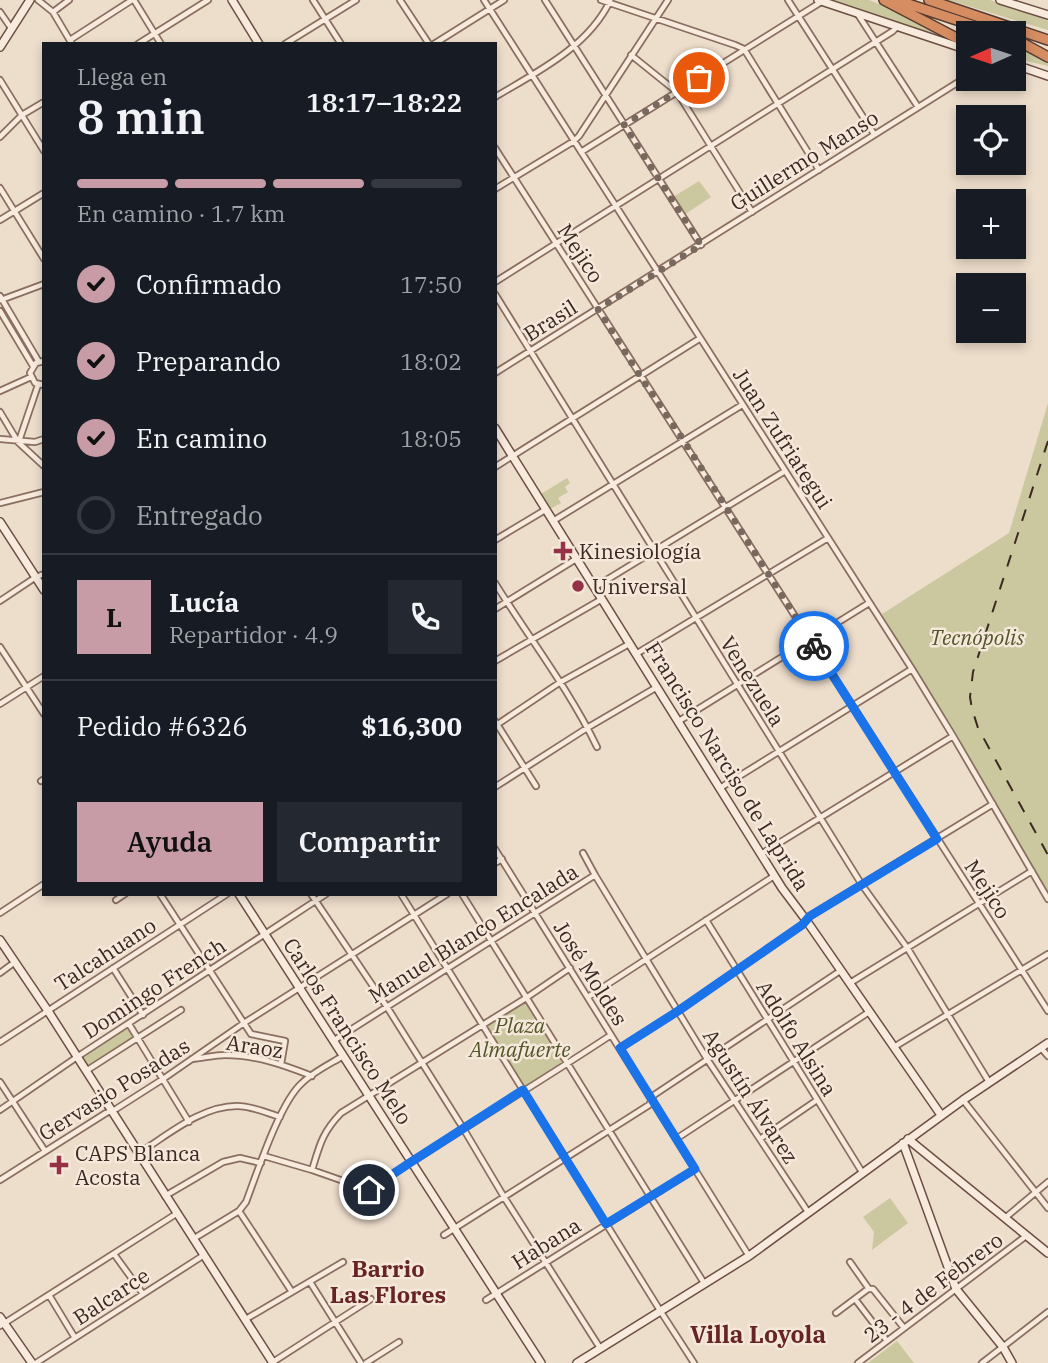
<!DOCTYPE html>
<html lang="es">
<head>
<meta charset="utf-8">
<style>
	body { margin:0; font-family:"IBM Plex Serif",serif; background:#242831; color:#f1f3f6; height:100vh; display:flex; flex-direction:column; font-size:26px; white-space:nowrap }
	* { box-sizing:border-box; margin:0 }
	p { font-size:23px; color:#9ea1a6 }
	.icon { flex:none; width:38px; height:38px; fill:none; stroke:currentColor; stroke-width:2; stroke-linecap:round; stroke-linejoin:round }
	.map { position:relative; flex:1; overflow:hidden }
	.details { position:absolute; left:42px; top:42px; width:455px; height:854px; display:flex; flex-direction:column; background:#171b24; border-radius:0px; box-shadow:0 4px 10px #0003 }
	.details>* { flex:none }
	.needle { width:46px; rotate:267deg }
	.tools { position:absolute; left:956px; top:21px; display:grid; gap:14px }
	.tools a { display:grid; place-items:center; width:70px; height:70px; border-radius:0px; background:#171b24; box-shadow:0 4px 10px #0003; font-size:35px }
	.pin { position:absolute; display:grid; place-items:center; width:60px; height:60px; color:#fff; margin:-30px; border:4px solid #fff; border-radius:50%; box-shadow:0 2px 7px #0007 }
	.courier { position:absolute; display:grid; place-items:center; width:70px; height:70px; margin:-35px; border:5px solid #1a73e8; border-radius:50%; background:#fff; color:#222; box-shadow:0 2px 9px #0007 }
	.summary em { font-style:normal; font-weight:600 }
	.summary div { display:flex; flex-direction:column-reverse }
	.summary { display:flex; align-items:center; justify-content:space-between; height:119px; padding:0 35px }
	h1 { font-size:46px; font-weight:600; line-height:52px }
	.bar { display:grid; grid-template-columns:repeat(4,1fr); gap:10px 7px; align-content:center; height:84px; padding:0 35px }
	.bar i { height:9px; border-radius:5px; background:#363941 }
	.bar .on { background:#c89ca6 }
	.bar p { grid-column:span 4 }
	.line { display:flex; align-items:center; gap:18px; padding:0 35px; border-top:2px solid #363941 }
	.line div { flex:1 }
	.round { display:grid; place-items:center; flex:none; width:74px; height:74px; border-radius:0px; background:#242831 }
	ol { padding:0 35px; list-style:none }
	li { display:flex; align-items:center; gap:21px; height:77px }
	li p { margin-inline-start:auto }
	li .icon { padding:7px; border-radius:50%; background:#c89ca6; color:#111; stroke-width:4 }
	li:last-child { color:#9ea1a6 }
	li i { width:38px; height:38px; border:4px solid #363941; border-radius:50% }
	.cta { display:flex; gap:14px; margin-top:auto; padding:14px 35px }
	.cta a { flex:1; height:80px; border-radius:0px; background:#c89ca6; color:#111; font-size:28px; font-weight:600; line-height:80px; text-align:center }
	.cta a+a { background:#242831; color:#f1f3f6 }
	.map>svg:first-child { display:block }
</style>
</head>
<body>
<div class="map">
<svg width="1048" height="1363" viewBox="0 0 1048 1363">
	<rect width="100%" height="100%" fill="#edddcb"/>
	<!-- green -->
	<path fill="#cbc89f" d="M826,0H869L914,18L964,45Z
		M948,0H990L1040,16L1048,21V30Z
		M1013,46L1048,61V66L1013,58Z
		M699,181L711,197L684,215L673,197Z
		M1048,403V892L882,614L1009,533Z
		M567,478L570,483L565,487L568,492L558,498L561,503L550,509L541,494Z
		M526,1000L564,1064L524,1088L485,1025Z
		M128,1027L135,1037L134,1038L88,1068L81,1057Z
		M890,1198L908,1223L872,1250L874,1232L863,1217Z
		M897,1341L914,1363H868Z"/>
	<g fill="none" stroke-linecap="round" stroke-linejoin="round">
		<!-- street casing -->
		<g stroke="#8a6e5f" stroke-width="8">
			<path id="street" d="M38,0L53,12L72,44
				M134,0L161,44
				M313,0L341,44
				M400,0L429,44
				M484,0L912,669L953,736L1048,899
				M545,0L701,245
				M601,0L735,45L744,49L819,170
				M788,0L874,134
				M0,12L11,28
				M53,12L69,0
				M857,13L918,107
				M70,40L132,0
				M138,44L208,0
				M285,44L356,0
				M434,44L504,0
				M631,55L677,92L752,212
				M0,80L44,151
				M495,97C537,72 588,47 610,1
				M0,137L22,115L44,102
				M495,148L1048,1011
				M581,152L821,2
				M0,188L44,259
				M495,189L574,141L579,136L668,0
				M0,220L44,193
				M495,282L893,31L897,27
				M495,294L862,885L908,949L989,1082
				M0,296L39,362
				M1,300L44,284
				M0,311L33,366
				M44,361L36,363L30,373L35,383L44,385
				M495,373L968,76
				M0,391L31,377
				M0,412L18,442L44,466
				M0,439L35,442L44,439
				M19,441L38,385
				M495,467L699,339
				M0,503L44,492
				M553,521L742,405
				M495,540L545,510
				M495,583C529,638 569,689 597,747
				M595,587L785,471
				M0,601L36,577L44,574
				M495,609L576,559
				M0,647L44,714
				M636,654L828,538
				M495,661L602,599
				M0,704L44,676
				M495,721L536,786
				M679,721L869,603
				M495,726L559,683L629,644
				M41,781L44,779
				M495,787L587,728L657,687
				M720,788L912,669
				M495,849L749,1256
				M583,853L595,875L707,1059L808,1212
				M761,854L953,736
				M495,863L502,859
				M160,894L251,1034L285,1041L281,1064
				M311,894L387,1007L463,1128L504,1197L600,1348
				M401,894L661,1312L694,1363
				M462,894L704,1283
				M116,900L125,894
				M0,913L44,884
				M706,920L862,1172
				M113,968L143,1015
				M0,973L15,962
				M850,983L1032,871
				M588,997L774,876
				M129,1024L189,1122
				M333,1041L595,875
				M0,1042L227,894
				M894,1047L1048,954
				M620,1048L678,1011L802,925L810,916L993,804
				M1041,1048L1048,1056
				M192,1059C203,1058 215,1055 225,1055C256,1055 284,1065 312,1076
				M86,1071L181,1010
				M0,1082L45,1151
				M963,1100L1048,1208
				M0,1110L77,1057L326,894
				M676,1139L869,1012
				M760,1139L817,1100
				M139,1153C168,1135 201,1106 237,1106C252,1106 267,1113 280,1117
				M264,1156L312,1170L369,1190C449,1136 531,1088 611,1035
				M312,1170C320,1144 322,1133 341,1113L526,998L570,968
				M0,1180L106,1113L116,1109L163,1079L244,1023L447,894
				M165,1196L223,1162L240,1158L261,1163
				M239,1211L292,1292
				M1005,1218L1048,1182
				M444,1235L649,1105L654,1095L840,971
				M193,1239L239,1211L246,1202C257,1173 280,1102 302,1083C313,1072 330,1064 343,1056
				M114,1254L143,1294
				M850,1262L869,1289
				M310,1282L361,1363
				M49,1295L75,1338
				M855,1299L887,1341
				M486,1300L695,1169
				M836,1313L868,1289H873L904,1328
				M246,1319L343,1262
				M0,1326L176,1214
				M273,1362L371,1299
				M36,1363L204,1255
				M366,1363L399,1342
				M858,1363L1026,1236
				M982,1363L1048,1312"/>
		</g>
		<!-- secondary casing -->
		<g stroke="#6c4f42" stroke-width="10">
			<path id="secondary" d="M232,0L259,44
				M818,0L968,50
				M1000,0L1048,15
				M0,47L30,0
				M1013,64L1048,76
				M495,428L782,888L806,920L941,1115
				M0,522L44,590
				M239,894L541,1363
				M0,940L48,1011L273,1363
				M908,1139L1048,1253
				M903,1143L956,1289L1003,1347L1012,1363
				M0,1317L32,1363
				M577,1363L749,1256L963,1100L1048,1043"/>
		</g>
		<!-- highway casing -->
		<g stroke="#583d33" stroke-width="12">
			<path id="highway" d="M884,0L968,44
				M896,0L996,33
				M929,0L1048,40
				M1015,39L1048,57"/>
		</g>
		<!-- street -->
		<use href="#street" stroke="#f8ebde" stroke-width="4.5"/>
		<!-- secondary -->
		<use href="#secondary" stroke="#f8ebde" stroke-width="7"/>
		<!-- highway -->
		<use href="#highway" stroke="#d68d62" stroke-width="9"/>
		<!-- rail -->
		<path stroke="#3b2922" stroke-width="2" stroke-dasharray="12 12" stroke-linecap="butt" d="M1048,441L973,672L970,697L972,709L978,728L1048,855"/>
	</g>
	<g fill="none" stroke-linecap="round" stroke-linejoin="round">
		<!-- done -->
		<path stroke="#79685d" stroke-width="7" stroke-dasharray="0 12.6" d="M699,78L624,125L701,245L598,309L640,376L684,441L814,646"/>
		<!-- route -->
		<path stroke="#1a73e8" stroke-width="9" d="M369,1190L411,1162L523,1090L606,1224L695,1169L620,1048L678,1011L802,925L810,916L937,839L814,646"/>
	</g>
	<!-- markers -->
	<g fill="#963245" stroke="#f5e8da" stroke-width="2.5">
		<path d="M559.5 540.5h7v7h7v7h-7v7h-7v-7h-7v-7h7z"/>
		<circle cx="578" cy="586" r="7"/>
		<path d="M55.5 1154.5h7v7h7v7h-7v7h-7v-7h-7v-7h7z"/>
	</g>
	<g text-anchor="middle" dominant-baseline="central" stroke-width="5" stroke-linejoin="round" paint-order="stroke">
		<!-- street labels -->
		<g font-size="21" fill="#3b2922" stroke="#f5e8da">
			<text transform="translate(804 160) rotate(-32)">Guillermo Manso</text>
			<text transform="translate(581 253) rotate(57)">Mejico</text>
			<text transform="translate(550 320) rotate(-32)">Brasil</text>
			<text transform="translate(783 438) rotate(57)">Juan Zufriategui</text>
			<text transform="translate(753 681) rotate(58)">Venezuela</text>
			<text transform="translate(728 766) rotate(58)">Francisco Narciso de Laprida</text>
			<text transform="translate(988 889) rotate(57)">Mejico</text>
			<text transform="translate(473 933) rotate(-32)">Manuel Blanco Encalada</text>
			<text transform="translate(105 954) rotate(-33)">Talcahuano</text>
			<text transform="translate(591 973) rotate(58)">José Moldes</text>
			<text transform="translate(154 988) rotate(-33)">Domingo French</text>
			<text transform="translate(348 1031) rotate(57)">Carlos Francisco Melo</text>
			<text transform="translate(797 1038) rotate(58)">Adolfo Alsina</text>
			<text transform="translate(255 1046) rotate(9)">Araoz</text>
			<text transform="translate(114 1089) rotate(-32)">Gervasio Posadas</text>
			<text transform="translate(751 1096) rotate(57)">Agustín Álvarez</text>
			<text transform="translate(546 1243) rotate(-32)">Habana</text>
			<text transform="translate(933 1287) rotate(-37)">23 - 4 de Febrero</text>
			<text transform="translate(111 1296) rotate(-33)">Balcarce</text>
		</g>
		<!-- poi labels -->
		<g font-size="21" fill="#3b2922" stroke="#f5e8da" text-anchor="start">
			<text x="579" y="551">Kinesiología</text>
			<text x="592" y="586">Universal</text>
			<text x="75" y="1153">CAPS Blanca<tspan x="75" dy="24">Acosta</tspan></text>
		</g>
		<!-- park labels -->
		<g font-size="21" font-style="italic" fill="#53562a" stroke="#f5e8da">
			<text x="977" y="637">Tecnópolis</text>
			<text x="520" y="1025">Plaza<tspan x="520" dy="24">Almafuerte</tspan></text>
		</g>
		<!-- neighbourhood labels -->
		<g font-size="23" font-weight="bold" fill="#662523" stroke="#f5e8da">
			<text x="388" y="1268">Barrio<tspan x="388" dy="26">Las Flores</tspan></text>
		</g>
		<!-- quarter labels -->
		<g font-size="24" font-weight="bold" fill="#662523" stroke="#f5e8da">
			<text x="758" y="1334">Villa Loyola</text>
		</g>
	</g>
</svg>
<div class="tools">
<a><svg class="needle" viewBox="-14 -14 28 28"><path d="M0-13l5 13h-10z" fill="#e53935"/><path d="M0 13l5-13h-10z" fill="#9ea1a6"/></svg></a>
<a><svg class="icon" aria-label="locate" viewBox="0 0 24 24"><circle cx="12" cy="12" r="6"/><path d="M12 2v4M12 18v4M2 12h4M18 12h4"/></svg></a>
<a>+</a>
<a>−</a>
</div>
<div class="pin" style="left:699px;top:78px;background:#ea580c"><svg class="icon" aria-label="bag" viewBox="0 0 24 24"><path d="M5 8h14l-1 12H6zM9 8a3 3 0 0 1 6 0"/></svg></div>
<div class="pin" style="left:369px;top:1190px;background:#1f2937"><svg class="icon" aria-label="home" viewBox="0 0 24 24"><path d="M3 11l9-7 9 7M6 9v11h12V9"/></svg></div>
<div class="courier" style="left:814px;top:646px"><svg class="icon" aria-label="bike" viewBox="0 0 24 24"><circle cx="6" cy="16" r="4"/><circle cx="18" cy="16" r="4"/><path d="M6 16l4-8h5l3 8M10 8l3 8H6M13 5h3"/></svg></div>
<section class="details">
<div class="summary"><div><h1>8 min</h1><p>Llega en</p></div><em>18:17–18:22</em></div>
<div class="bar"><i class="on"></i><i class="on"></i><i class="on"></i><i></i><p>En camino · 1.7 km</p></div>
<ol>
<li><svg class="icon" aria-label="check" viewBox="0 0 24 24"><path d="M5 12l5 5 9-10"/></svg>Confirmado<p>17:50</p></li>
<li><svg class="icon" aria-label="check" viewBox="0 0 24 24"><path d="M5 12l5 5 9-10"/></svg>Preparando<p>18:02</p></li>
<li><svg class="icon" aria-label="check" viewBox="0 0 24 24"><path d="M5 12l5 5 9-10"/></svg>En camino<p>18:05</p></li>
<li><i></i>Entregado</li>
</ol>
<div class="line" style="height:126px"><b class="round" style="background:#c89ca6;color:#111">L</b><div><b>Lucía</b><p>Repartidor · 4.9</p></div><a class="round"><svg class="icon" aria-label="phone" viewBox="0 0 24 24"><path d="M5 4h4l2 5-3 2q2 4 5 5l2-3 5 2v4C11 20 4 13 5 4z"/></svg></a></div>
<div class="line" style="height:91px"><div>Pedido #6326</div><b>$16,300</b></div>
<div class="cta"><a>Ayuda</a><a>Compartir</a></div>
</section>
</div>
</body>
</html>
